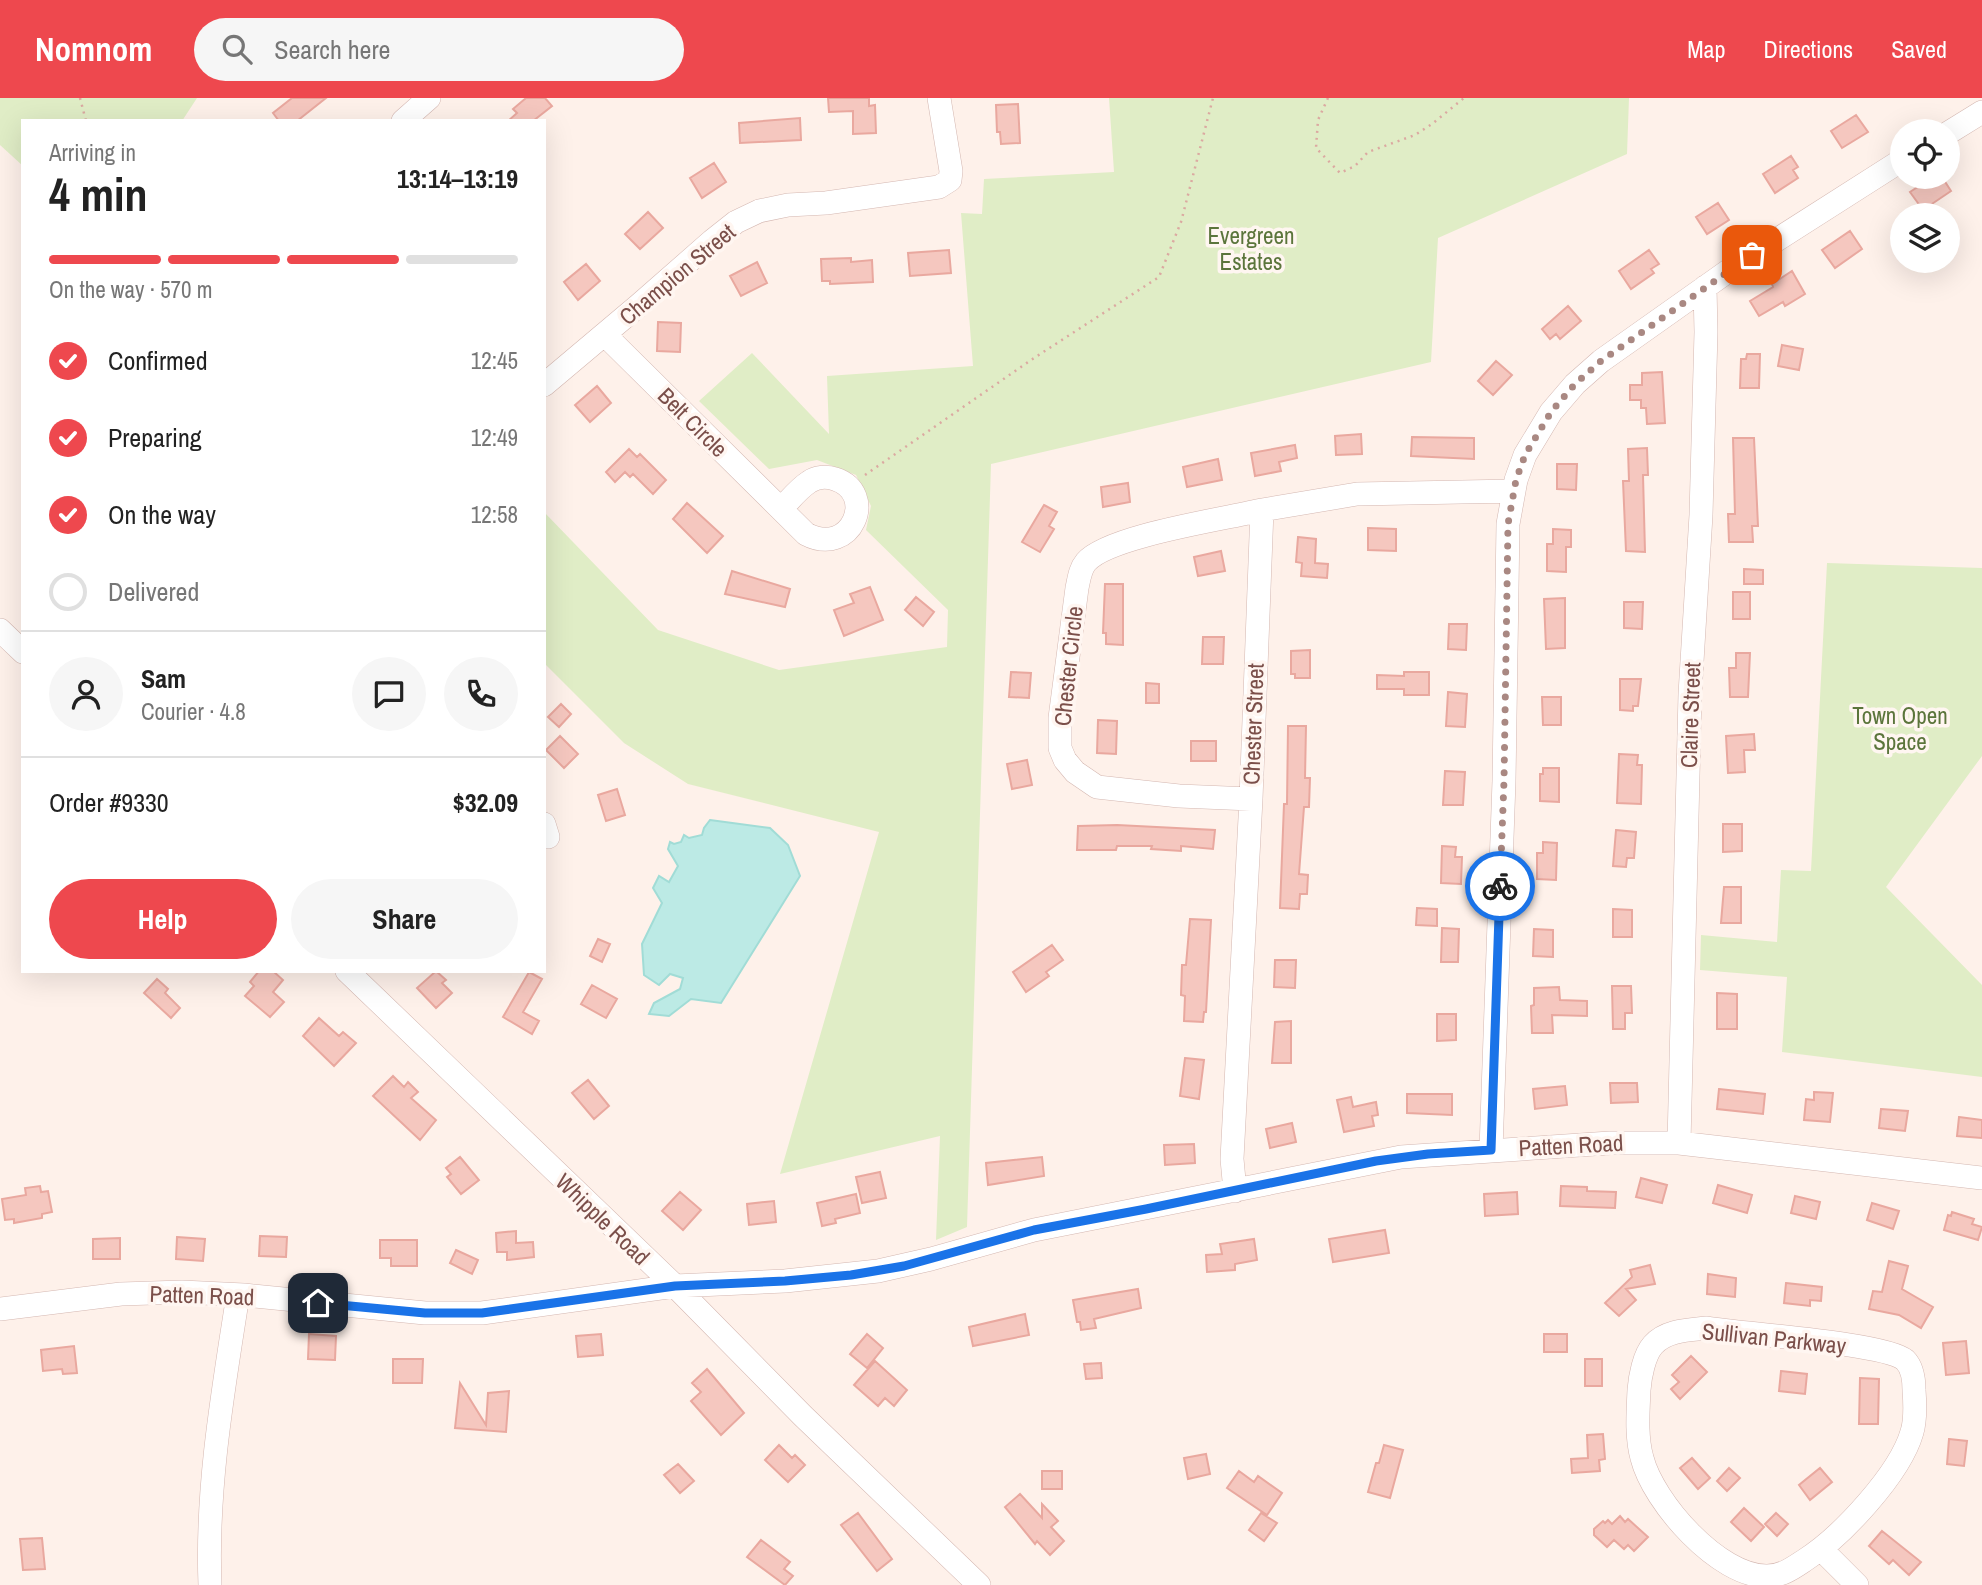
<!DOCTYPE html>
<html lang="en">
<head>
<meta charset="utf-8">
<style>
	body { margin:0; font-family:"Archivo Narrow",sans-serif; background:#f6f6f6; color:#222; height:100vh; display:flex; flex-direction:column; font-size:26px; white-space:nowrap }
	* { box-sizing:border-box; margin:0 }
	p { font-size:23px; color:#767676 }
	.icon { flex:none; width:38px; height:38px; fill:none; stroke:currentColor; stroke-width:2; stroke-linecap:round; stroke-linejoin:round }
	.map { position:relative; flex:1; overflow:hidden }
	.sheet { position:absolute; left:21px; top:21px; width:525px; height:854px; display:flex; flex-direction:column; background:#fff; border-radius:0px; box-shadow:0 7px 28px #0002 }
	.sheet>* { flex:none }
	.buttons { position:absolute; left:1890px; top:21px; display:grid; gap:14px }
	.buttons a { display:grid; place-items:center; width:70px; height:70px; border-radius:50%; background:#fff; box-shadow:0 7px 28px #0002; font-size:35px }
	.pin { position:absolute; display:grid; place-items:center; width:60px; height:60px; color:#fff; margin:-30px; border-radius:14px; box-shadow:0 4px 10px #0006 }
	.courier { position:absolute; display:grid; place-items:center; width:70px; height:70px; margin:-35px; border:5px solid #1a73e8; border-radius:50%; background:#fff; color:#222; box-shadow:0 2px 9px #0007 }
	.summary em { font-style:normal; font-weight:700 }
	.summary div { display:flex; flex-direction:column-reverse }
	.summary { display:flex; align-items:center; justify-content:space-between; height:119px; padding:0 28px }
	h1 { font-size:46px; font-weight:700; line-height:52px }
	.bar { display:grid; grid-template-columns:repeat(4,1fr); gap:10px 7px; align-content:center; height:84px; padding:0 28px }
	.bar i { height:9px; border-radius:5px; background:#e0e0e0 }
	.bar .current { background:#ee484e }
	.bar p { grid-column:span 4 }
	.line { display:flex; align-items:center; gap:18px; padding:0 28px; border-top:2px solid #e0e0e0 }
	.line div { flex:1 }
	.round { display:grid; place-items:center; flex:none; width:74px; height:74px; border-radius:37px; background:#f6f6f6 }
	ol { padding:0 28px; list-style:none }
	li { display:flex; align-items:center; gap:21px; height:77px }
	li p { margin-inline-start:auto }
	li .icon { padding:7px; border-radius:50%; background:#ee484e; color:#fff; stroke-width:4 }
	li:last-child { color:#767676 }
	li i { width:38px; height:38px; border:4px solid #e0e0e0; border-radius:50% }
	.primary-button { display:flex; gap:14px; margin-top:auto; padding:14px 28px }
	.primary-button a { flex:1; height:80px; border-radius:42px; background:#ee484e; color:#fff; font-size:28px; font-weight:700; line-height:80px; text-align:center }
	.primary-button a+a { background:#f6f6f6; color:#222 }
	header { display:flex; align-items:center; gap:42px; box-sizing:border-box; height:98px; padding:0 35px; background:#ee484e; color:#fff }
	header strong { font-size:33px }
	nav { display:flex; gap:38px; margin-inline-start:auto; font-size:24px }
	.search { width:490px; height:63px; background:#f6f6f6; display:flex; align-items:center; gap:18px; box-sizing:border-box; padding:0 24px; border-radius:38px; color:#767676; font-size:26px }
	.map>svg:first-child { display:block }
</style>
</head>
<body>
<header>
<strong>Nomnom</strong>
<div class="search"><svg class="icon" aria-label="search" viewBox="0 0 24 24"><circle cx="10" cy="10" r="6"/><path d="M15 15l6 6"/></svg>Search here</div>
<nav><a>Map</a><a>Directions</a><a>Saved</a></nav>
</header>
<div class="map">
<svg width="1982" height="1487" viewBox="0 0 1982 1487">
	<rect width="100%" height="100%" fill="#fef1ea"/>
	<!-- green -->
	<path fill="#e0edc6" d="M0,0H197L182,23H23V68L0,47Z
		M1109,0H1629L1627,56L1438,140L1431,264L991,366L967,1129L936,1142L940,1038L780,1076L879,734L688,686L624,645L544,565V414L658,532L779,572L947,549L948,512L866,432L871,408L856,377L817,362L769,371L699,303L752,255L829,336L827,278L973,268L961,115L982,116L984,81L1114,74Z
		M1827,465L1982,470V658L1886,789L1982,887V979L1782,954L1787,879L1700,872L1701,837L1777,844L1781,772L1811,773Z"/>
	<!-- water -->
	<path fill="#bceae5" stroke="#a1dcd6" stroke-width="2" d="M710,722L770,730L788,747L800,778L721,905L691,901L669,918L649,916L654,905L680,891L683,880L670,876L659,887L644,877L642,846L662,805L653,790L659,778L669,784L678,768L668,751L670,744L674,746L681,744L684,737L689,740L702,737L704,730Z"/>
	<!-- building -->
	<path fill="#f5c7bf" stroke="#e9a89f" stroke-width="2" d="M292,0H326L297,23H279L273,15Z
		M526,0H545L552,8L533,23H508L517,15L513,11Z
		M828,0H869V8L875,7L876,35L853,36V13L829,14Z
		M1018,6L1020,45L1001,46L1000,34H997L996,7Z
		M1856,17L1868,34L1842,50L1831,33Z
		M800,20L801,42L740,45L739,25Z
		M1791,58L1798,69L1793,72L1798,80L1775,95L1763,76Z
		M714,65L726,84L702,100L690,80Z
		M1933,79H1942L1951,93L1923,112L1910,94Z
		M1718,105L1729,122L1707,136L1696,119Z
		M648,114L663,130L640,151L625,136Z
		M1850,133L1862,151L1835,170L1822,152Z
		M949,152L951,175L910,178L908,155Z
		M1649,152L1659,166L1651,171L1654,175L1631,191L1619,173Z
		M851,160V164L872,162L873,184L830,186V183H822L821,161Z
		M757,164L767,185L741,198L730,178Z
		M586,166L600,183L578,202L564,184Z
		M1792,173L1805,196L1785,208L1783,204L1759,218L1750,203L1773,189L1772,186Z
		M1568,208L1581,223L1560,241L1556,236L1550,241L1542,231Z
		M658,224L681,225L680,254L657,253Z
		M1782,247L1803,251L1799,272L1778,268Z
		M1747,256H1760L1759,290H1740L1741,261H1746Z
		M1496,263L1512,277L1493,297L1478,283Z
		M1662,274L1665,325L1647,326L1646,310H1641V302H1630V287H1642V275Z
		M597,288L611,305L590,324L575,307Z
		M1361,336L1362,356L1336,357L1335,338Z
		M1412,339L1474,340V361L1411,358Z
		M1733,340H1754L1758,428H1752L1753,444H1729L1728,416H1735Z
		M1295,347L1297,360L1279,364L1281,373L1255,378L1251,355Z
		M1647,350L1648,377H1643L1645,454L1626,453L1623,383H1629L1628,351Z
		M629,351L637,359L640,356L666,382L653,396L633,376L630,379L625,374L615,384L606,374Z
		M1218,361L1222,382L1187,389L1183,369Z
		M1557,366H1577L1576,392L1557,391Z
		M1128,385L1130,404L1103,409L1101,389Z
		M687,405L723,438L707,455L673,421Z
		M1044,407L1057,414L1049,428L1054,431L1040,454L1022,444Z
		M1368,430L1396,431V453L1368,452Z
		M1553,431L1571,432V449H1566V474L1547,473V446H1553Z
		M1298,439L1316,441L1315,465L1328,466L1327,480L1301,478L1302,465L1296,464Z
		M1221,453L1225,473L1198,478L1194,459Z
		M1744,471L1763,472V486H1744Z
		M732,473L790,491L785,509L725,496Z
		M1105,486H1123V547L1106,546V535H1103Z
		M870,489L883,522L844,538L834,512L854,505L850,496Z
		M1733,494H1750V521H1733Z
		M916,499L934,514L923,528L905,512Z
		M1565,500V550L1546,551L1544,501Z
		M1624,504H1643L1642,531L1624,530Z
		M1449,526H1467L1466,552L1448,551Z
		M1203,539H1224L1223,566H1202Z
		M1310,552V580H1295V576H1291V553Z
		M1736,555H1750L1748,599H1730L1729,570H1736Z
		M1011,574L1031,575L1029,600L1009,599Z
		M1404,574H1429V597H1404V591H1377V577L1404,578Z
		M1620,581H1641L1638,608H1633V613L1620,612Z
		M1146,585L1159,586V605H1146Z
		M1448,594L1467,596L1465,629L1446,628Z
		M1542,599H1561V627H1543Z
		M561,606L571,616L559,629L548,619Z
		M1098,622L1117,623L1116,656L1097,655Z
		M1288,628H1306L1305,680H1310L1309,709H1304L1299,776L1308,777L1307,796H1300L1299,811L1280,810L1284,706H1287Z
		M1754,636L1755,652H1744L1745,674L1728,675L1726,638Z
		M560,638L578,656L564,670L546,652Z
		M1191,643H1216V663H1191Z
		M1619,656L1638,657L1637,667H1642L1641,706L1617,705Z
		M1027,662L1032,687L1012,691L1007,666Z
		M1543,670H1559V704L1540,703V676H1543Z
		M1445,673L1465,674L1463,707H1443Z
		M617,691L625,717L606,723L598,697Z
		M1723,726H1742V753L1723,754Z
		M1117,727L1215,732L1213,751L1181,748V753L1151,751L1152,748H1117L1116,752H1077L1078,728Z
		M1616,732L1636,734L1634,760H1627L1626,769L1613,768Z
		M1543,744L1557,745L1556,782L1537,781V755H1543Z
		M1442,748L1456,749L1455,759H1462L1461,786L1441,785Z
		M1724,789H1741V825H1721Z
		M1417,810L1437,811V828L1416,827Z
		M1613,811L1632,812V839H1613Z
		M1190,821L1211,822L1206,914H1204L1203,924L1184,923L1185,898L1181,897L1182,867H1186Z
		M1442,830L1459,831L1458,864H1441Z
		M1534,831L1553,832V859L1533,858Z
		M598,841L610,846L602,864L590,858Z
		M1052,847L1063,862L1046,874L1049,878L1026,894L1013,874Z
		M1275,862H1296L1295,890L1274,889Z
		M259,873H273L283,882L273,894L284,904L270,919L245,898L254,888L250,884Z
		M436,873L446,882L442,885L452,895L436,910L417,890Z
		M529,874L542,881L523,914L539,923L532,936L503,919Z
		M157,881L168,891L165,895L180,910L171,920L144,895Z
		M592,887L617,901L606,920L581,906Z
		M1612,888H1631L1632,915H1625V931H1613Z
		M1559,889L1560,902L1587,903V918L1552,917L1553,935H1532L1531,908L1534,907V890Z
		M1717,895L1737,896V931H1717Z
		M1437,916H1456V942L1437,943Z
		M319,920L339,938L343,934L356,945L334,968L303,938Z
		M1291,923V965H1272L1275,924Z
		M1185,960L1204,962L1199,1001L1180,998Z
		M393,978L404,989L408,984L418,994L411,1000L436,1022L420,1042L373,998Z
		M588,982L609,1008L594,1021L572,995Z
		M1610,985H1637L1638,1004L1611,1005Z
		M1565,988L1567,1007L1535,1011L1533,991Z
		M1719,991L1765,996L1763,1016L1717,1011Z
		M1814,994L1833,995L1830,1024L1804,1022L1806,1001L1814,1002Z
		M1407,996H1452V1017L1407,1015Z
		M1351,999L1353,1009L1376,1004L1378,1017L1372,1018L1374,1028L1344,1034L1337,1002Z
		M1881,1011L1908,1013L1905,1033L1879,1030Z
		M1959,1019L1982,1022V1040L1957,1038Z
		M1292,1025L1296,1044L1270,1050L1266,1031Z
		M1194,1046L1195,1065L1165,1067L1164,1047Z
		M460,1059L479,1082L461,1096L447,1079L451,1076L446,1070Z
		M1042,1059L1044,1078L988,1087L986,1065Z
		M880,1074L886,1100L862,1105L856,1079Z
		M1641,1080L1667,1087L1662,1105L1636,1099Z
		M1718,1087L1752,1097L1747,1115L1713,1105Z
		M40,1088L41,1094L48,1093L52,1114L42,1116V1120L14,1125V1121L5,1122L2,1101L26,1097L25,1090Z
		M1561,1088L1587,1089V1093L1616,1094L1615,1110L1560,1108Z
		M680,1094L701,1112L683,1132L662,1113Z
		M1517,1094L1518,1116L1485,1118L1484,1096Z
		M856,1096L860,1115L835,1121L836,1125L822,1128L817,1105Z
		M1795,1098L1820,1104L1816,1121L1791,1115Z
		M774,1103L776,1124L749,1127L747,1106Z
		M1872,1105L1899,1113L1893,1131L1867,1122Z
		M1952,1114L1974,1121L1972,1126L1982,1129L1978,1142L1944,1132L1948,1117L1951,1118Z
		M1385,1132L1389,1155L1333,1164L1329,1141Z
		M516,1133V1145L533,1144L534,1159L507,1162V1154H497L496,1135Z
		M260,1138L287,1139L286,1159L259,1158Z
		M177,1139L205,1141L203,1163L176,1161Z
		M120,1140V1161H93V1141Z
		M1254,1141L1257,1162L1235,1166V1172L1207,1174L1206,1157L1222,1156L1220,1146Z
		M380,1142H417V1168H391V1160H380Z
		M456,1152L478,1162L472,1176L450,1165Z
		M1889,1163L1908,1168L1902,1191L1933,1209L1921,1230L1899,1217L1869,1211L1873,1193L1882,1194Z
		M1650,1167L1655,1186L1626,1191L1636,1202L1619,1218L1605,1205L1632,1179L1630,1172Z
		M1708,1176L1736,1180L1735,1199L1707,1196Z
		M1786,1185L1822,1189L1821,1203L1810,1202V1208L1784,1205Z
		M1138,1191L1141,1210L1094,1221L1096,1230L1081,1232L1080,1224H1077L1073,1202Z
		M1025,1216L1029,1237L973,1248L969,1229Z
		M309,1236L336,1238L335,1262L308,1261Z
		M601,1236L603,1257L578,1259L576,1238Z
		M867,1236L883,1250L867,1270L850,1256Z
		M1544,1236H1567V1254H1544Z
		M1966,1243L1969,1275L1946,1277L1943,1245Z
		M74,1248L77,1275L63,1276L62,1271L43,1273L41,1252Z
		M1691,1258L1707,1274L1680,1301L1671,1291L1679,1284L1672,1277Z
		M393,1261H423L422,1285H393Z
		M1585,1261H1602V1288H1585Z
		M875,1263L907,1292L894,1308L885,1300L878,1308L854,1287Z
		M1101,1265L1102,1280L1086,1281L1084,1266Z
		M707,1271L744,1315L721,1337L691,1303L701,1294L692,1285Z
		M1781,1273L1807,1276L1805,1296L1779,1293Z
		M1860,1280L1879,1281L1878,1326H1859Z
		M460,1285L486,1327L488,1295L509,1293L506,1334L455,1330Z
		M1603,1336L1605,1361L1599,1362L1600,1373L1572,1375L1571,1361L1588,1360L1587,1337Z
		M1949,1341L1967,1343L1964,1368L1947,1366Z
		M779,1347L792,1360L795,1357L805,1367L788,1384L765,1362Z
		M1384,1347L1403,1352L1390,1400L1368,1394L1376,1365H1379Z
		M1206,1356L1210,1376L1188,1381L1184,1360Z
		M1692,1360L1710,1380L1698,1391L1680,1370Z
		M678,1366L694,1383L680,1395L664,1377Z
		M1729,1370L1740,1380L1727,1393L1717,1383Z
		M1820,1370L1832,1384L1810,1402L1799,1387Z
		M1042,1373H1062V1391H1042Z
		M1239,1373L1254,1384L1258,1378L1282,1395L1267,1417L1227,1390Z
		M1020,1396L1042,1420V1406L1058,1423L1051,1429L1064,1443L1050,1457L1037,1443L1035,1446L1005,1409Z
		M1744,1410L1764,1429L1751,1443L1731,1424Z
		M858,1415L892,1461L877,1473L841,1427Z
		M1261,1415L1277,1425L1264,1443L1249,1432Z
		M1776,1415L1788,1426L1777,1438L1765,1426Z
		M1620,1418L1625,1424L1628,1421L1648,1439L1634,1453L1628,1447L1624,1451L1614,1442L1607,1449L1594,1437V1431L1603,1423L1605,1425L1608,1422L1612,1426Z
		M1882,1433L1921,1464L1909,1477L1893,1462L1889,1466L1869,1448Z
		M42,1440L45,1471L23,1472L20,1441Z
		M761,1442L790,1464L784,1471L793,1478L785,1487L747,1459Z"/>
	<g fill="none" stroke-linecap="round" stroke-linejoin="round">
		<!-- minor casing -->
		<g stroke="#d4b7b1" stroke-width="24">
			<path id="minor" d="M403,23L429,0
				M1948,35L1982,14
				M605,237L806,436C852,460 878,395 835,381C826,378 816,379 809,384C798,391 790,402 781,411
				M544,287L639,207L712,143L736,124L759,113L788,107L826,105L939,89L950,82L951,73L939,0
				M0,532L23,554
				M1251,701L1179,698L1097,689L1075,674L1065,662L1060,650V620L1077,490C1079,481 1080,471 1086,464C1108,438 1224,421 1262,412
				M544,726L548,739
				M347,873L675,1188L803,1318L979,1487
				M1679,1045L1690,596L1701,417L1706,234L1705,189
				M1491,1052L1504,683L1508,426L1516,382L1525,357L1551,314L1575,286L1601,263L1731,171L1902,62
				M1235,1093L1232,1061L1251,701L1262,412L1357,396L1514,393
				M0,1211L121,1196L182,1194L244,1197L425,1215H482L675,1188L785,1183L878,1173L931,1161L1034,1132L1401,1059L1610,1045H1679L1982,1080
				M1707,1230C1742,1236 1885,1245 1905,1262C1912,1269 1914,1282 1914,1292C1915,1305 1916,1321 1912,1334C1900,1376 1841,1439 1805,1462C1793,1470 1782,1478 1767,1478C1719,1479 1653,1404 1642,1360C1636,1339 1638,1314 1639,1292C1640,1279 1644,1257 1653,1247C1666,1232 1689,1232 1707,1230Z
				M1822,1452L1857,1487
				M210,1487C206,1390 223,1293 238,1197"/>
		</g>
		<!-- path -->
		<path stroke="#dba9a1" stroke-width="2.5" stroke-dasharray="2 5" stroke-linecap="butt" d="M80,0L86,23
			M1328,0L1318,22L1316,50L1340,75L1355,68L1368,54L1415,37L1432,26L1464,0
			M865,377L1031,262L1159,179L1181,124L1213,0"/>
		<!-- minor -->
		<use href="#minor" stroke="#fff" stroke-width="23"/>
	</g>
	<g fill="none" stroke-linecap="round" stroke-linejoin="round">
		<!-- done -->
		<path stroke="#a98882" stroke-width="7" stroke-dasharray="0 12.6" d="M1500,788L1504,683L1508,426L1516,382L1525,357L1551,314L1575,286L1601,263L1752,157"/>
		<!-- route -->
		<path stroke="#1a73e8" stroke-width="9" d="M318,1205L425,1215H482L675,1188L785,1183L851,1177L904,1168L1034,1132L1146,1111L1376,1063L1428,1056L1491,1052L1500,788"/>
	</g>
	<g text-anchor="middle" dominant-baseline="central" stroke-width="7" stroke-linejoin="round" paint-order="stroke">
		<!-- park labels -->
		<g font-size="23" fill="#5b753b" stroke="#fff6f1">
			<text x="1251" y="137">Evergreen<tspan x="1251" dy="26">Estates</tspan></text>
			<text x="1900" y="617">Town Open<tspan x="1900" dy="26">Space</tspan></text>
		</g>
		<!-- street labels -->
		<g font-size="23" fill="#7b4f4a" stroke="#fff6f1">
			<text transform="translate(677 176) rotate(-40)">Champion Street</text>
			<text transform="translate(693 324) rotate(45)">Belt Circle</text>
			<text transform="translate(1068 568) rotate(-84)">Chester Circle</text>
			<text transform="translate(1690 617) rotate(-88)">Claire Street</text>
			<text transform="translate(1253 626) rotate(-88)">Chester Street</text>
			<text transform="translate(1571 1047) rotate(-3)">Patten Road</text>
			<text transform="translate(603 1121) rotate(44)">Whipple Road</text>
			<text transform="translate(202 1197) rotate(2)">Patten Road</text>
			<text transform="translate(1774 1240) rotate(6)">Sullivan Parkway</text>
		</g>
	</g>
</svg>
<div class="buttons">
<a><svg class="icon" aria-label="locate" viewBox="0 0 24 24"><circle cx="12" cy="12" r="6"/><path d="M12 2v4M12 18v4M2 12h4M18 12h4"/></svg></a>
<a><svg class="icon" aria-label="layers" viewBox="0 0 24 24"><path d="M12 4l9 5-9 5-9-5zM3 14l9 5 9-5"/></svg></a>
</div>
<div class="pin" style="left:1752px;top:157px;background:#ea580c"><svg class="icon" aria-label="bag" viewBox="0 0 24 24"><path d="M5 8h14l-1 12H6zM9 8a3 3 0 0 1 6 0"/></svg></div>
<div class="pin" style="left:318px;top:1205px;background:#1f2937"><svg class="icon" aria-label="home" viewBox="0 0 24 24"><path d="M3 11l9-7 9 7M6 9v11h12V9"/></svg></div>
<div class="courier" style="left:1500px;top:788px"><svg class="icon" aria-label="bike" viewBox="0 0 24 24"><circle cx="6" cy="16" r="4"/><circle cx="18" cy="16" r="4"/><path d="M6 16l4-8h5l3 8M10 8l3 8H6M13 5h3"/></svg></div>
<section class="sheet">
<div class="summary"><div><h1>4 min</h1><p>Arriving in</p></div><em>13:14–13:19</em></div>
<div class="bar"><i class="current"></i><i class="current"></i><i class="current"></i><i></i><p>On the way · 570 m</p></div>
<ol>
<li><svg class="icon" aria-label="check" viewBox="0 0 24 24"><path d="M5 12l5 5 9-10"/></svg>Confirmed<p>12:45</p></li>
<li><svg class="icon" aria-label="check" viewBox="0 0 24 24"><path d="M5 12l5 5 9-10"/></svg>Preparing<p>12:49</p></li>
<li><svg class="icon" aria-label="check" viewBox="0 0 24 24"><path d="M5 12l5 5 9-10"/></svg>On the way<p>12:58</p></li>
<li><i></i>Delivered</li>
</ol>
<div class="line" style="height:126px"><a class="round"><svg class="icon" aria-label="person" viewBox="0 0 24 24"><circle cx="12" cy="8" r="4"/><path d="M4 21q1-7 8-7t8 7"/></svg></a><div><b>Sam</b><p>Courier · 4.8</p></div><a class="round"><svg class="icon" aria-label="chat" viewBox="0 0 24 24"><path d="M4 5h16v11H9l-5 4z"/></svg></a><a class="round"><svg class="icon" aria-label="phone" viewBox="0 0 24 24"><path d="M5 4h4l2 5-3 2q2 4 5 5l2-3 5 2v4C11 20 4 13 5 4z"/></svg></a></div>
<div class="line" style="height:91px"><div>Order #9330</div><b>$32.09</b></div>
<div class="primary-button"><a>Help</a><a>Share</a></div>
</section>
</div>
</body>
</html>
